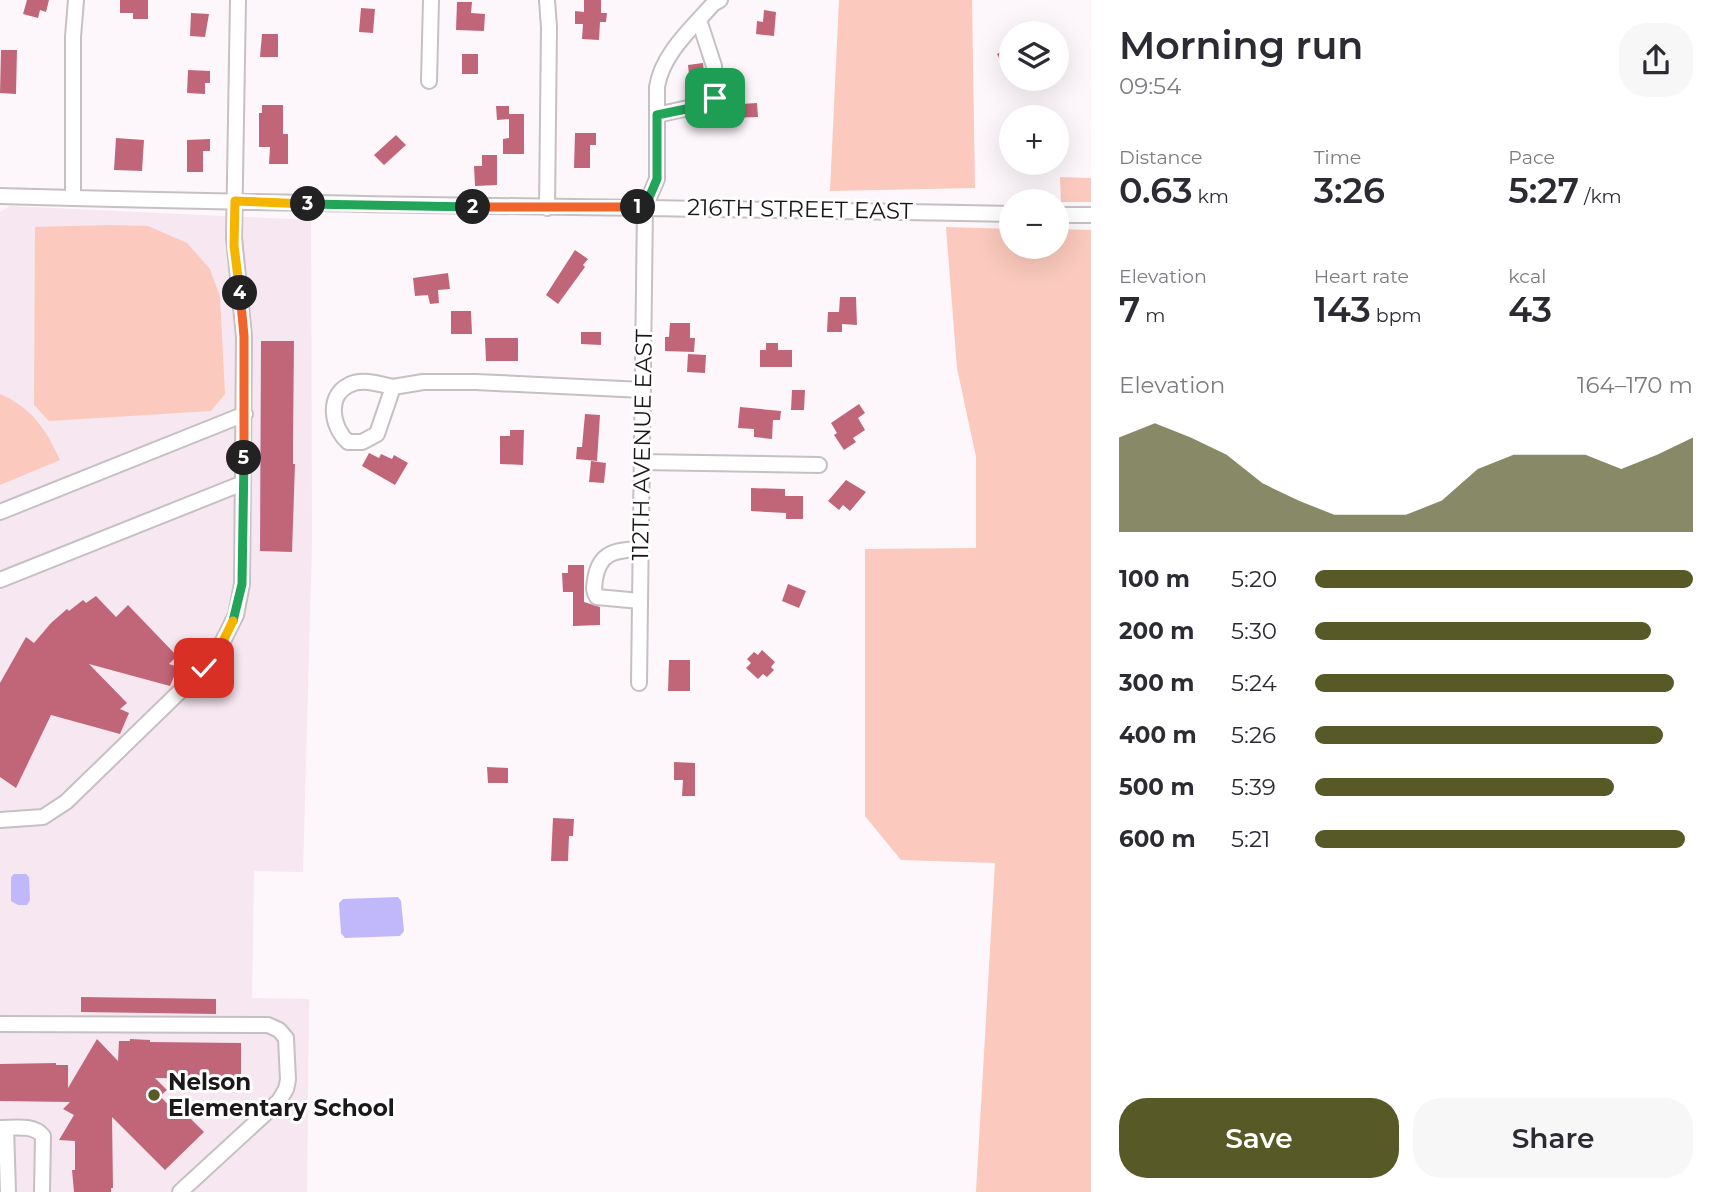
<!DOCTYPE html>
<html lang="en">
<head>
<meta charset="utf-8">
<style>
	:root { --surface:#fff; --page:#f7f7f7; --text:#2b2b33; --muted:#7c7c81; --accent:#575927 }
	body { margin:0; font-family:Montserrat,sans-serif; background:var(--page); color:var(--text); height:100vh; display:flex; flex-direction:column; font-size:26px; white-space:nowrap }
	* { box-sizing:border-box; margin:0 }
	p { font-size:23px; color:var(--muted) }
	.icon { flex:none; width:38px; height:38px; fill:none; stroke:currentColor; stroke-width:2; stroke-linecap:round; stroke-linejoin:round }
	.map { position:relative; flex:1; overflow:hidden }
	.side { display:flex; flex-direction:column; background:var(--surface); width:630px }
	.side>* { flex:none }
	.controls { position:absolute; left:999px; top:21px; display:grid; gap:14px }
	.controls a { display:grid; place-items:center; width:70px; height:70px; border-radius:50%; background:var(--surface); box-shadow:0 7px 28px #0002; font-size:35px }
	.pin { position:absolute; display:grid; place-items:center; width:60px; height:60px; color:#fff; margin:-30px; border-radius:14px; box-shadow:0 4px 10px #0006 }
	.km { position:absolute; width:35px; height:35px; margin:-18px; border-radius:50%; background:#222; color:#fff; font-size:19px; line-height:35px; text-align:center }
	.round { display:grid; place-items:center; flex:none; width:74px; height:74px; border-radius:28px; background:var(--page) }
	.head { display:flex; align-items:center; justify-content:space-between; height:119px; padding:0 28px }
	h1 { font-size:38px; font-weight:600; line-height:52px }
	.stats { display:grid; grid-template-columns:repeat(3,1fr); gap:10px; height:119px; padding:7px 28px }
	.stats div { display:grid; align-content:center }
	.stats b { font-size:35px; font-weight:600 }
	.stats small { font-size:19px; font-weight:400 }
	.stats p { font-size:19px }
	.chart { height:196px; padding:14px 28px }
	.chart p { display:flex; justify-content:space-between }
	.chart svg { width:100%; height:126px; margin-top:7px; fill:var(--accent); opacity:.7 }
	.cta { display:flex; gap:14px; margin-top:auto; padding:14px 28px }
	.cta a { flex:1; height:80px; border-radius:28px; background:var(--accent); color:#fff; font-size:28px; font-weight:600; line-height:80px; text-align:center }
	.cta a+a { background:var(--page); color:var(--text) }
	ul { padding:0 28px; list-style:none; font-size:23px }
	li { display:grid; grid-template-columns:112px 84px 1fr; align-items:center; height:52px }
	li i { height:18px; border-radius:9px; background:var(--accent) }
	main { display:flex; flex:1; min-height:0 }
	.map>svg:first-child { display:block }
	.built { fill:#f6e7f0 }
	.green { fill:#fbc9bd }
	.water { fill:#c0b8fa }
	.building { fill:#c16679 }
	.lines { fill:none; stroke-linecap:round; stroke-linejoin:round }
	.minor-casing { stroke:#c6c0c3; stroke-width:18 }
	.minor { stroke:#fff; stroke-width:14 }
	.split-1-casing { stroke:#fff; stroke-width:14 }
	.split-2-casing { stroke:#fff; stroke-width:14 }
	.split-3-casing { stroke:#fff; stroke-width:14 }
	.split-4-casing { stroke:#fff; stroke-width:14 }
	.split-5-casing { stroke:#fff; stroke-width:14 }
	.split-6-casing { stroke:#fff; stroke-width:14 }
	.split-7-casing { stroke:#fff; stroke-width:14 }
	.split-1 { stroke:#22a559; stroke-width:9 }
	.split-2 { stroke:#f0652b; stroke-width:9 }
	.split-3 { stroke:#22a559; stroke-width:9 }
	.split-4 { stroke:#f5b400; stroke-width:9 }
	.split-5 { stroke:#f0652b; stroke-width:9 }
	.split-6 { stroke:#22a559; stroke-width:9 }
	.split-7 { stroke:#f5b400; stroke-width:9 }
	.poi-dot { fill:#575927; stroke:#fff; stroke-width:2.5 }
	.labels { text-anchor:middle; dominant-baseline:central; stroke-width:6; stroke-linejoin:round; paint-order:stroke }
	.street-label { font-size:23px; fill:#1a1819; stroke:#fff }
	.poi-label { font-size:23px; font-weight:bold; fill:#1a1819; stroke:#fff; text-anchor:start }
</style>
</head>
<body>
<main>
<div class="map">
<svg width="1091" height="1192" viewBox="0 0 1091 1192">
	<rect width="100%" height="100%" fill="#fdf6fa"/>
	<path class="built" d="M10,206L311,220L312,541L303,872L254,871L252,998L309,999L307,1192H0V212Z"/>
	<path class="green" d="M839,0H972L975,188L830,191Z
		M1060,177L1091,178V202H1061Z
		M112,225L148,226L187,243L210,269L220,297L225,394L211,411L49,421L34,405L35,227Z
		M946,227L1011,229L1012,247H1057V229L1091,230V1192H976L995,863L901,860L865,816V549L976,548V457L957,368Z
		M0,394C33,409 45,428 60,460L0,485Z"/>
	<path class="water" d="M14,874H26L29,877L30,900L27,905H18L11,901V877Z
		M398,897L401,901L404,931L400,936L345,938L341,933L339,903L343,899Z"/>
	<path class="building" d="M27,0H49L46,12L40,10L38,18L23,14Z
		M120,0H148V19H133V13H120Z
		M584,0H601V13H607L606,22H600L599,40L582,39L583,24H575V11L584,12Z
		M457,2H472L471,13L485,14L484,31L456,30Z
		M361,8L375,9L373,33L359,32Z
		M764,10L776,12L774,36L756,34L757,21L763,22Z
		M191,13L209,14L205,37L190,36Z
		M262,34H278V57H260Z
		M1012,46V82L997,54Z
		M1,50H17L16,94L0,93Z
		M462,54H478V74H462Z
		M703,63L705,81L690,83L688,65Z
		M188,70L210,71V83H205V94L187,93Z
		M731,100H741V104L757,103L758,117L727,118V105H732Z
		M262,105H283V134H288V164H269L270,147H259V113H262Z
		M496,106H509V114H524V154H503V139L509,138V119L497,120Z
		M575,133H596V145H590V168H574Z
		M396,135L406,145L384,165L374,155Z
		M116,138L144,140L142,171L114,170Z
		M210,139V151H203V172H187V140Z
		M482,155H497V185L475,186L474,166H482Z
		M575,250L588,259L583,265L585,267L558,304L546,295Z
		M448,273L450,289L438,290L439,303L430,304L428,295L415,296L413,278Z
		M840,297H856L857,325L842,324V332H827L828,312H839Z
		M451,311H471L472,334H451Z
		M670,323H690V338H695L694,352L665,351V337H669Z
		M581,332H601V345L581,344Z
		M485,338H518V361H486Z
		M261,341H294L293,439V464H295L292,552L260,551Z
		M766,343H778V350H792V367H760V350H766Z
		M688,354L706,355L705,373L687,372Z
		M792,390H805L804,410H791Z
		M859,404L865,413L858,418L865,430L853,438L856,442L844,450L834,435L837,433L831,423Z
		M740,407L781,411L780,420H773L772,439L754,437V429L738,428Z
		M585,414L600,415L597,461L576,459L577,447H582Z
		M510,430H524L523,465L500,464V436H510Z
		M369,453L379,458L381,454L392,459L394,455L408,463L395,485L362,466Z
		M591,461L606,463L604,483L589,482Z
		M846,480L866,492L850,511L843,505L839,510L828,501Z
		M751,488L785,489V496H803V519H786V513L751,511Z
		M568,565H584V602L600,607V625L573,626V592H563L562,573H568Z
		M788,584L806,591L799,608L782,601Z
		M96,596L116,617L128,605L177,656L169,664L178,667L170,686L89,664L127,703L120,709L129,713L120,734L51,715L16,788L0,777V683L26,637L34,643L51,623L67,609L69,611L83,600L86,603Z
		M762,650L775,662L771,667L774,670L767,677L763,674L758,679L746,668L751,663L747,659L754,652L758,655Z
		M669,660H690V691H668Z
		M674,762L695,763V796H682L683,780H674Z
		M487,767L508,768V783H488Z
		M553,818L574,819L573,836H569L568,861H551Z
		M81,997L216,999V1014L81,1012Z
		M97,1039L118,1061L119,1041H130V1039L150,1040V1042L241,1043V1079L155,1078L167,1090L160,1096L178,1115L183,1111L204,1132L165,1170L112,1117L113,1188H111V1192H74L72,1170H75V1141L59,1140L74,1115L63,1109L70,1102L0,1101V1064L56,1063V1065H68V1088Z"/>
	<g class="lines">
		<g class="minor-casing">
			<path id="minor" d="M429,81L431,0
				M657,115L714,102L715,98L714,66L699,20
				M0,196C337,206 674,207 1012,214
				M73,198V37L76,0
				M547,208L549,27L547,0
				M1057,215H1091
				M393,387C380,384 362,378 349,385C326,396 332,428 348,442H362L377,434L393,387L423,382H476L643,390
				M642,462L819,465
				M0,512L245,414
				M0,580L243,483
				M640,601L597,597C593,591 594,588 595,580C599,552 615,550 641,549
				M639,683L645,207L657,179V87C662,54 692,28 713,4L720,0
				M0,820L43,817L66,802L204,668L223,641L236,615L242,584L244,336L234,238L238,0
				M0,1024L268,1025L279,1030L286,1038L288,1080L286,1089L279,1101L180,1192
				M0,1128C14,1128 33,1124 43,1136L42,1192
				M6,1128L8,1192"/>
		</g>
		<use href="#minor" class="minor"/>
	</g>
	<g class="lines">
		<g class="split-1-casing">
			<path id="split-1" d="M638,207H645L657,179V115L710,104L715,98"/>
		</g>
		<g class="split-2-casing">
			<path id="split-2" d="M473,207H638"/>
		</g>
		<g class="split-3-casing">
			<path id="split-3" d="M308,204L473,207"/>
		</g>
		<g class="split-4-casing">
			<path id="split-4" d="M240,293L234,246L235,201L308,204"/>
		</g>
		<g class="split-5-casing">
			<path id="split-5" d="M240,293L244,336V458"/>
		</g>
		<g class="split-6-casing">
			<path id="split-6" d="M233,621L242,584L244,458"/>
		</g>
		<g class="split-7-casing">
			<path id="split-7" d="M204,668L223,641L233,621"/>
		</g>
		<use href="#split-1" class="split-1"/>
		<use href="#split-2" class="split-2"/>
		<use href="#split-3" class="split-3"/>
		<use href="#split-4" class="split-4"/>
		<use href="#split-5" class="split-5"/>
		<use href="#split-6" class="split-6"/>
		<use href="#split-7" class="split-7"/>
	</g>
	<circle class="poi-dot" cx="154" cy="1095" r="7"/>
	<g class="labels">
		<g class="street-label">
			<text transform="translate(800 209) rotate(1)">216TH STREET EAST</text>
			<text transform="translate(642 445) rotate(-89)">112TH AVENUE EAST</text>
		</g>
		<g class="poi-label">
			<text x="168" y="1082">Nelson<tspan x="168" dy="26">Elementary School</tspan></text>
		</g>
	</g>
</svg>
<div class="controls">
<a><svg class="icon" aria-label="layers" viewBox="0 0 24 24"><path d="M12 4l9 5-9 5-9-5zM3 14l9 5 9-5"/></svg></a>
<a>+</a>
<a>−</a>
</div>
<div class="pin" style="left:715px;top:98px;background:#1e9e55"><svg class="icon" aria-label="arrive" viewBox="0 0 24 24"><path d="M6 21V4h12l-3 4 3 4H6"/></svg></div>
<div class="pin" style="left:204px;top:668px;background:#d93025"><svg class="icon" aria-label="check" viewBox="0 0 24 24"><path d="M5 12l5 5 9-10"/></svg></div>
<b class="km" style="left:638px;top:207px">1</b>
<b class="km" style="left:473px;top:207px">2</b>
<b class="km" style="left:308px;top:204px">3</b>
<b class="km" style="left:240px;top:293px">4</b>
<b class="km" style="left:244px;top:458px">5</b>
</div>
<section class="side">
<div class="head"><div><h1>Morning run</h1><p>09:54</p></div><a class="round"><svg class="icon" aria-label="share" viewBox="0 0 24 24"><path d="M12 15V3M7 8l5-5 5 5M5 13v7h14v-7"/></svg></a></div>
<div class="stats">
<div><p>Distance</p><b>0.63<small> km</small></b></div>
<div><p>Time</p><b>3:26</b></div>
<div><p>Pace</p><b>5:27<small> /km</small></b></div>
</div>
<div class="stats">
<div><p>Elevation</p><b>7<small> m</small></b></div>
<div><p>Heart rate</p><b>143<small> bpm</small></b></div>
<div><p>kcal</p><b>43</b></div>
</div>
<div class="chart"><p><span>Elevation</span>164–170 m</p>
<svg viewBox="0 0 160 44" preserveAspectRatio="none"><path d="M0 44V11L10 6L20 11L30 17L40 27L50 33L60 38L70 38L80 38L90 33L100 22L110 17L120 17L130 17L140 22L150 17L160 11V44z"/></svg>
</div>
<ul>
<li><b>100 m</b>5:20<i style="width:100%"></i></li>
<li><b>200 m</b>5:30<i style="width:89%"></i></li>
<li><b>300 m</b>5:24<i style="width:95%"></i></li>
<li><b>400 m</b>5:26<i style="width:92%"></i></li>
<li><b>500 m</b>5:39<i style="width:79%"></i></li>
<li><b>600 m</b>5:21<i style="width:98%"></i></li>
</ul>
<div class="cta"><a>Save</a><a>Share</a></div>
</section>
</main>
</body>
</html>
